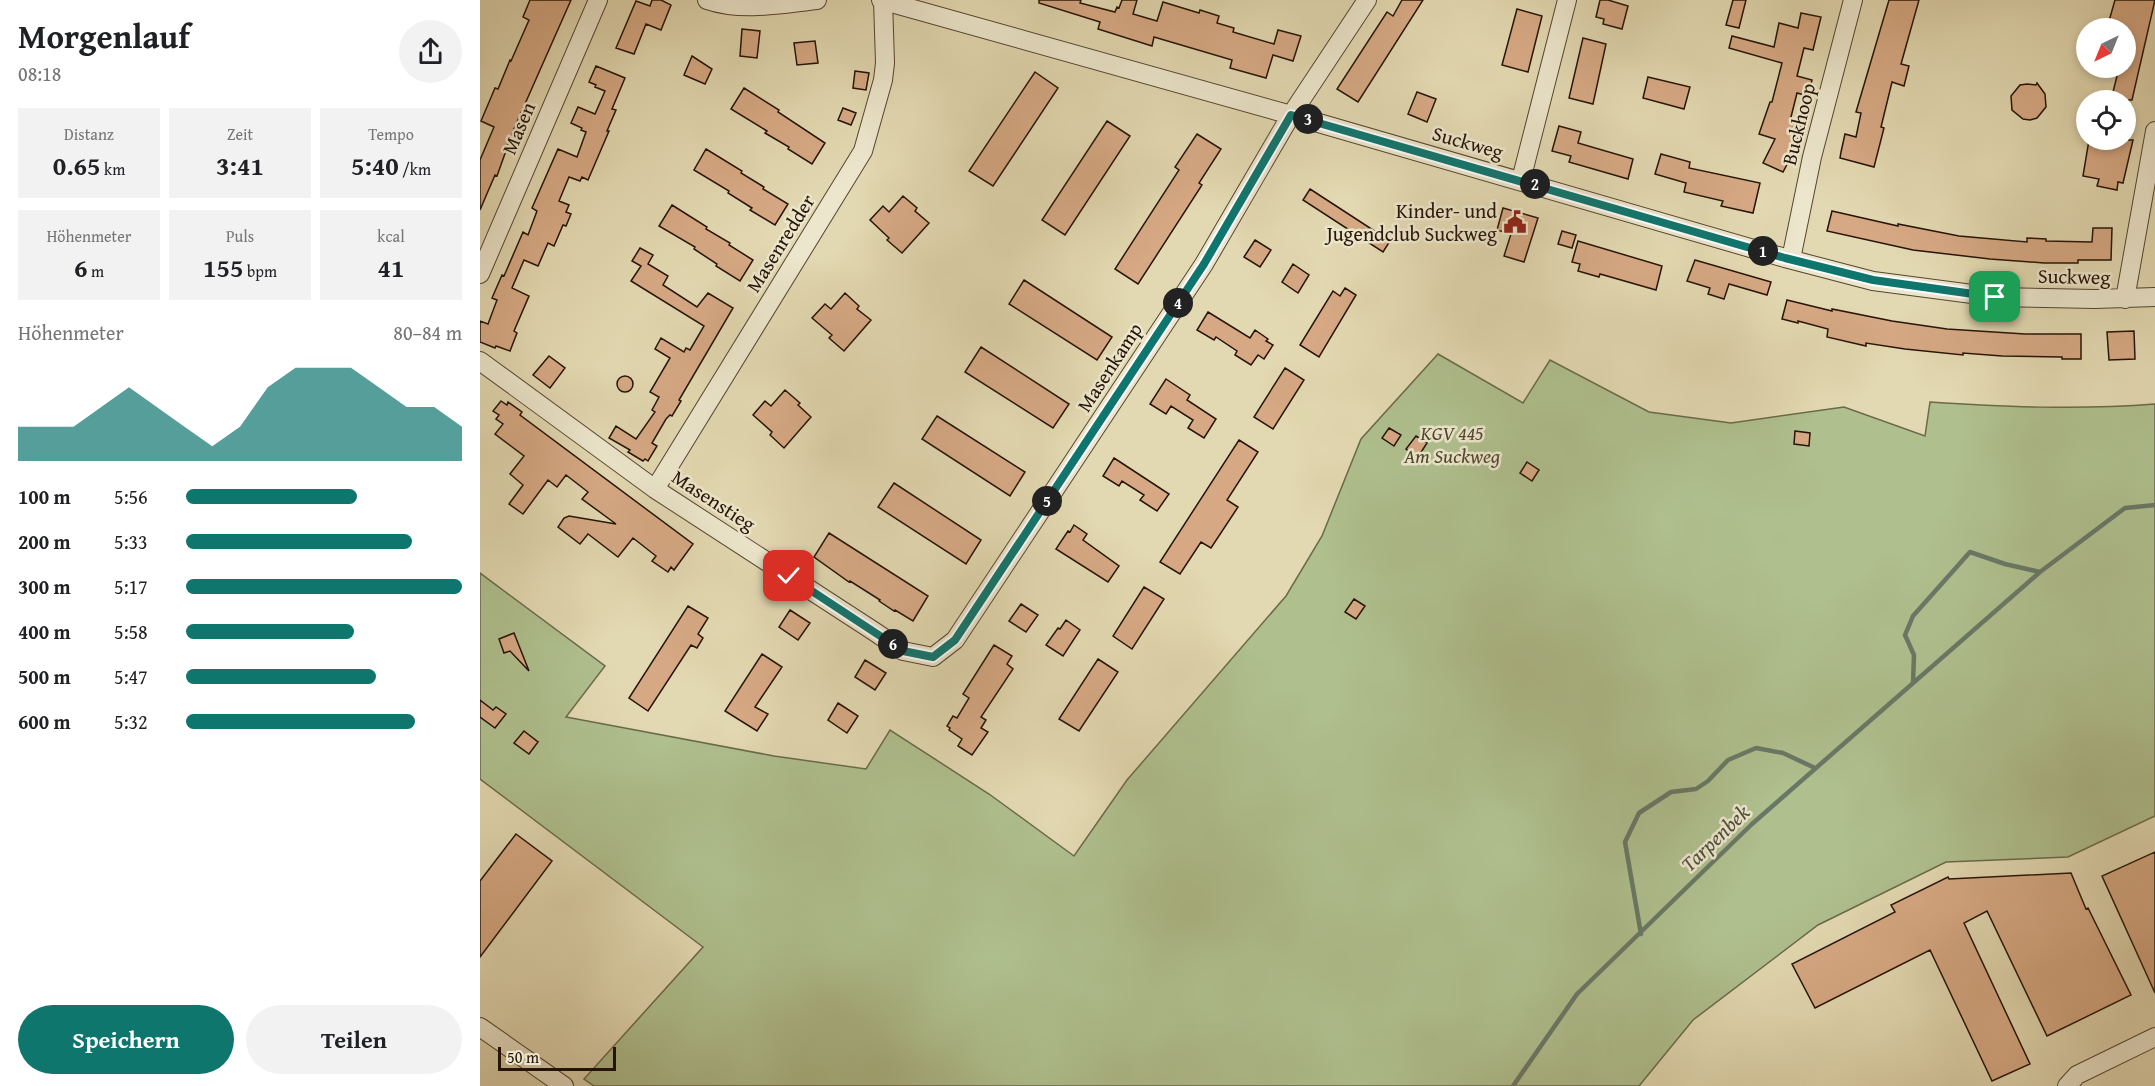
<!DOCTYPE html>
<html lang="de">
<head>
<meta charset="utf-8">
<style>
	:root { --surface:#fff; --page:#f2f2f2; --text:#202124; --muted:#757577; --accent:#0f766e }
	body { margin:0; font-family:"Gentium Book Plus",serif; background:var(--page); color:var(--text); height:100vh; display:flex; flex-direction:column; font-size:22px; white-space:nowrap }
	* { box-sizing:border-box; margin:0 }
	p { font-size:20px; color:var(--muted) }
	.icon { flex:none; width:33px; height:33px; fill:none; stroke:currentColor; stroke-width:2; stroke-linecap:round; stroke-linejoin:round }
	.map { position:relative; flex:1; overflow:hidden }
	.side { display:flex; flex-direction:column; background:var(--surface); width:480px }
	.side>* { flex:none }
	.needle { width:39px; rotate:223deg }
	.tools { position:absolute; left:1596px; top:18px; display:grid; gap:12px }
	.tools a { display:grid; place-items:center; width:60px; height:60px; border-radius:50%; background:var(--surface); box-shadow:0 3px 9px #0003; font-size:30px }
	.scale { position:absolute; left:18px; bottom:15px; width:118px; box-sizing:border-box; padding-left:6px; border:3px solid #261406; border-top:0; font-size:16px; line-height:21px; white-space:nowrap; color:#261406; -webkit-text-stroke:4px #ece6cc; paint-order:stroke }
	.pin { position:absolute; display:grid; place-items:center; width:51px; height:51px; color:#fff; margin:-26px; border-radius:12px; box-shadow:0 3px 9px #0006 }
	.km { position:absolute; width:30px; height:30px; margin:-15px; border-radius:50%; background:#222; color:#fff; font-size:16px; line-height:30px; text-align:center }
	.round { display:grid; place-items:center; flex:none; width:63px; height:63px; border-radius:32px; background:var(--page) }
	.head { display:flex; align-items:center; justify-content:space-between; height:102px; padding:0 18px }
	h1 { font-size:33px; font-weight:600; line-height:45px }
	.stats { display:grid; grid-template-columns:repeat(3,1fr); gap:9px; height:102px; padding:6px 18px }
	.stats div { display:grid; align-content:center; border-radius:0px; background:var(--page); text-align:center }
	.stats b { font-size:26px; font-weight:600 }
	.stats small { font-size:16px; font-weight:400 }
	.stats p { font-size:16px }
	.chart { height:168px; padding:12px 18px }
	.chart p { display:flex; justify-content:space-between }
	.chart svg { width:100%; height:108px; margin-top:6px; fill:var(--accent); opacity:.7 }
	.button { display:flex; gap:12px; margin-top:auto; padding:12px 18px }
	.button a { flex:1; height:69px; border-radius:36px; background:var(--accent); color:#fff; font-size:24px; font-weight:600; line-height:69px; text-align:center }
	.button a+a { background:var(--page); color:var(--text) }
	ul { padding:0 18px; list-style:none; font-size:20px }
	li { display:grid; grid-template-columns:96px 72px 1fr; align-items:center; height:45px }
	li i { height:15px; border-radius:8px; background:var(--accent) }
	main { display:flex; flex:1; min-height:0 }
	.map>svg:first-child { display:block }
	.green { fill:#afbf8e; stroke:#6a6a4a; stroke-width:1.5 }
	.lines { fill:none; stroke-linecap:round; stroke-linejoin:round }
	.stream { stroke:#697866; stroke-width:4.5 }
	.building { fill:#d6a984; stroke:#261406; stroke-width:1.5 }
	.minor-casing { stroke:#554531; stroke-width:20 }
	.minor { stroke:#ece6cc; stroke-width:18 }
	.route-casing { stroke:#fff; stroke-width:12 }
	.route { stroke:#0f766e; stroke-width:8 }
	.labels { text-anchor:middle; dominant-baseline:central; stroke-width:5; stroke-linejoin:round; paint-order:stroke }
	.street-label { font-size:20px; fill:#261406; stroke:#ece6cc }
	.poi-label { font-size:20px; fill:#261406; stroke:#ece6cc; text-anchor:end }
	.park-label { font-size:20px; font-style:italic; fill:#4f472f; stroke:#ece6cc }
	.water-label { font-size:21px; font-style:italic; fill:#4d4e3e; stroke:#ece6cc }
</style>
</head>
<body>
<main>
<section class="side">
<div class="head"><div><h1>Morgenlauf</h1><p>08:18</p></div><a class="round"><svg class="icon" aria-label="share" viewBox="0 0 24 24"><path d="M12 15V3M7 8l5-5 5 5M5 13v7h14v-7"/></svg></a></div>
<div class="stats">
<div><p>Distanz</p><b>0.65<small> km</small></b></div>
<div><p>Zeit</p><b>3:41</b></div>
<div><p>Tempo</p><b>5:40<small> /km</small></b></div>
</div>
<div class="stats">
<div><p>Höhenmeter</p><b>6<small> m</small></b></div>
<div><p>Puls</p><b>155<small> bpm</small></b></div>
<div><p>kcal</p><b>41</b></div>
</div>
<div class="chart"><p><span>Höhenmeter</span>80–84 m</p>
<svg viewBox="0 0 160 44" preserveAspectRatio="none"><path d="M0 44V30L10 30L20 30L30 22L40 14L50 22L60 30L70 38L80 30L90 14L100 6L110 6L120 6L130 14L140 22L150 22L160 30V44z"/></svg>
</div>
<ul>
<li><b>100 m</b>5:56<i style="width:62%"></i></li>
<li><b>200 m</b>5:33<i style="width:82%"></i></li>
<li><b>300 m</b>5:17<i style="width:100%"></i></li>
<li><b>400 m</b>5:58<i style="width:61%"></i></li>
<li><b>500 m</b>5:47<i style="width:69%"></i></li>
<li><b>600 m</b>5:32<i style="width:83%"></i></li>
</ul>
<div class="button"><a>Speichern</a><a>Teilen</a></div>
</section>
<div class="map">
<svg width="1675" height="1086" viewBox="0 0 1675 1086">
	<rect width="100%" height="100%" fill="#e2d8b1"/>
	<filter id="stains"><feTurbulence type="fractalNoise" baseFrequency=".00333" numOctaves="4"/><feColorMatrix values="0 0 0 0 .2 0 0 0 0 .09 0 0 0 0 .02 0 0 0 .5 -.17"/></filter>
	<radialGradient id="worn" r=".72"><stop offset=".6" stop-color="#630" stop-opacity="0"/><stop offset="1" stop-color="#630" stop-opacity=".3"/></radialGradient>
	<path class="green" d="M958,354L1043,403L1070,360L1169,412L1251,423L1364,407L1445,436L1450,402C1525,407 1599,410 1675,404V816L1588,857L1466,862L1338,925L1213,1020L1159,1086H114L104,1079L223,947L0,779V573L125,666L86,717L294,756L386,769L410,730L509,794L594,856L647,780L806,596L842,536L881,439Z"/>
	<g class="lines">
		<path class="stream" d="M1433,683L1434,655L1425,635L1433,616L1490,552L1525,564L1560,572
			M1161,934L1145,842L1159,813L1191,792L1216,789L1228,781L1248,760L1276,748L1303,753L1335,768
			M1033,1086L1097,994L1272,824L1560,572L1645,508L1675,505"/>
	</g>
	<path class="building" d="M50,0H91L33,131L17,176L15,175L0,210V160L14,127L1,121L15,88L18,89L30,60L31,61L49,20L43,17Z
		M172,0H181L191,5L181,30L166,24L154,54L136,48L156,1L170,6Z
		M559,0H601L600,3L635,12L637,7L639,8L642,0H657L653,14L677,21L683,2L719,13L720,10L739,16L737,23L754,28L753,32L794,44L798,30L821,36L813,61L793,55L786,78L750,68L752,60L674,37L672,46L618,29L620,22L559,3Z
		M922,0H943L878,102L857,89L907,12L913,16Z
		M1120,0H1128L1148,6L1142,29L1123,24L1124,19L1116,17Z
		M1253,0H1266L1259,28L1246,25Z
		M1409,0H1439L1421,64L1429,66L1424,86L1412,82L1401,127L1404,128L1394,167L1360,158L1361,152L1365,134L1376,137L1381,113L1376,112Z
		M1635,0H1675L1652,100H1631L1639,68H1646V28H1627Z
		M1037,9L1062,16L1048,72L1022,65Z
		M1321,13L1341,17L1333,50L1324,48L1317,76L1332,80L1328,96L1317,93L1310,121L1319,123L1321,126L1313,153L1303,172L1283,163L1295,139L1279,134L1290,102H1292L1302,63L1249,48L1252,36L1294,47L1299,23L1318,28Z
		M262,29L280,31L277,58L260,56Z
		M1103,38L1126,44L1113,104L1089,98Z
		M335,41L338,63L317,65L314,43Z
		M212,56L232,69L225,84L204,75Z
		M116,66L145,78L132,109L136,110L127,131H129L108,180L102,177L100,181L89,177L79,201L89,205L86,212L91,214L86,226L83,225L74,246L68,243L58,266L44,260L32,288L49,296L34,331L37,333L30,351L16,346L15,348L0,342V321L8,324L17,300L12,298L22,275L24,276L43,232L48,235L57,211L52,208L78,149L97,157L106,132L101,130L102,128L91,123L98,107L115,114L125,91L115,87L116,85L109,82Z
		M375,71L389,73L386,90L373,88Z
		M555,72L578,88L513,186L489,171Z
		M1168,77L1210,87L1204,109L1163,98Z
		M1557,83L1565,94L1566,107L1557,118L1550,120L1543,119L1532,110L1531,96L1540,85L1547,84L1556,85Z
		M264,88L299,110L298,112L345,143L332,164L308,149L309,147L285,133L287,131L251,109Z
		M937,92L956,99L947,122L928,114Z
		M363,108L376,113L371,125L358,120Z
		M627,121L650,136L585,235L562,220Z
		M1079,126L1101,132L1098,143L1153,159L1148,179L1089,162L1091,156L1072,151Z
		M717,134L741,149L719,183L722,185L658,284L635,269L699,170L695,167Z
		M1609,140H1653L1643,183L1638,182L1637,190L1617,186L1619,179L1603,176Z
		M226,149L262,171L261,173L284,187L283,189L308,204L295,225L270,210L272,208L248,193L249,191L214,170Z
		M1181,154L1210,162L1209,168L1280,183L1273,213L1241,206L1243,201L1204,192L1206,183L1175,174Z
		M830,189L910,241L903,252L823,200Z
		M423,196L437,208L435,211L449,223L422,253L407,240L409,238L390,220L403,206L409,212Z
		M192,205L227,227L226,229L250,243L249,245L273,260L260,281L236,266L237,264L214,249L215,247L179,226Z
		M1023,208L1058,218L1044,262L1024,256L1031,234L1017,230Z
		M1352,211L1418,226V224L1479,236L1547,242V238L1566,239V241L1612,242L1613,228H1632L1631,260H1598V263H1564L1510,259L1433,250L1347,231Z
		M1082,231L1096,235L1092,248L1078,244Z
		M775,240L791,250L780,267L764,257Z
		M1098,241L1182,266L1176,290L1120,274L1119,277L1098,271L1100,264L1092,262Z
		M160,248L173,255L168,264L188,276L183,285L217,307L228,293L253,308L199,400L201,401L192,416L190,415L186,419L172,443L177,446L168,461L165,459L163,461L148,452L150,450L129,438L136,426L156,439L175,412L172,410L179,397L170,392L190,358L175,349L181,338L204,352L206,348L210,350L224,326L151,281L161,266L152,261Z
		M1215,260L1291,282L1287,295L1249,284L1244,299L1228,294L1230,288L1207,281Z
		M813,264L829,275L818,293L802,282Z
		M544,280L632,337L617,360L529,304Z
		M865,288L876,295L839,357L820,345L853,291L860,296Z
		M365,293L379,306L377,309L391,320L364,351L349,338L352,335L332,318L345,304L351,309Z
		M1307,300L1352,311V309L1412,321L1467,329L1545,334H1601V359H1582V357L1522,356L1483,353V355L1425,349L1386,343V346L1347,337L1348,329L1318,321V323L1302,319Z
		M728,312L770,338L775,330L788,339L786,341L793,345L784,359L778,355L771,365L755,355L757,351L736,337L734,340L717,330Z
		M1654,331L1655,359L1629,360L1627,332Z
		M501,347L589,404L573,428L485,372Z
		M69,356L85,368L70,388L53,375Z
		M805,368L824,380L793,429L774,417Z
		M137 384a8 8 0 1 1 16 0a8 8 0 1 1-16 0Z
		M686,379L710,395L707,400L736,419L724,438L708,428L713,420L691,406L686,414L670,404Z
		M305,390L320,403L318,405L331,417L304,448L290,435L292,432L273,415L285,401L291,406Z
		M21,401L27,405L28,402L42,412L40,415L213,544L194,570L191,567L188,572L172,561L176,556L153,538L138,557L108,534L100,544L78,527L84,518L89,516L136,524L102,499L108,492L86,475L77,487L68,480L43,514L29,504L43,485L30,474L44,456L15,434L23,424L16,419L19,415L13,411Z
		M457,416L545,472L530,496L442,439Z
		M909,428L921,435L914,446L902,438Z
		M1315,431L1330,433L1329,446L1314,444Z
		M936,436L947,443L938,457L926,449Z
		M759,440L778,452L747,500L758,507L731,548L721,542L700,574L680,562Z
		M634,458L689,494L677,511L660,500L664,495L642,481L639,486L623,476Z
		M1047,462L1059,470L1052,481L1040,473Z
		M414,483L501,540L486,564L398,507Z
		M594,525L607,534L603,540L639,566L628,582L576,549L588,531L590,532Z
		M349,533L448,596L433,621L415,610L414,611L399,601L400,600L370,581L369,582L334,557Z
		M664,587L684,599L652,649L633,636Z
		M874,599L885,606L876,619L865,612Z
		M541,604L558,615L546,632L529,621Z
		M208,606L228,618L218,634L223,638L217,648L211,645L168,711L149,698Z
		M310,610L330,623L318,640L299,627Z
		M586,620L600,630L583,656L566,645L578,628L580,629Z
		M34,633L49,671L30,651L24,653L19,639Z
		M514,645L532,656L527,664L533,669L501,717L506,720L501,728L508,732L492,755L478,746L482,739L469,730L470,728L467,726L473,716L477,718L489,698L483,694Z
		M282,654L302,667L275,707L288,714L277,731L245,711Z
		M618,659L638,672L599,731L579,719Z
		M385,660L406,673L395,690L375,677Z
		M0,700L13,710L16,707L26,714L15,728L0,717Z
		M358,703L378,716L367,733L348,720Z
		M44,731L58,742L49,754L34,743Z
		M36,834L72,861L0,957V881Z
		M1675,852V993L1622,876Z
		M1591,873L1606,909L1608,908L1651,995L1567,1036L1507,911L1484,923L1550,1064L1512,1081L1450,950L1335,1008L1312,964L1415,912L1411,905L1468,877L1469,879Z"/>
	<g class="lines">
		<g class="minor-casing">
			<path id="minor" d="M227,0C262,12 301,4 337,0
				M401,0L811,115L1305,258L1393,281L1515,297L1615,299L1675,297
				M1041,180L1087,0
				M1311,259L1332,157L1373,0
				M0,274L118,0
				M1645,299L1675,131
				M0,361L175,489L395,632L423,651L453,657L475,640L538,545L724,264L811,115L887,0
				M175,489L383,151L403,80L405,63L403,0
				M0,1027L84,1086
				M1587,1086L1597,1075L1675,1037"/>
		</g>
		<use href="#minor" class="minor"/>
	</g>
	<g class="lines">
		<g class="route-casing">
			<path id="route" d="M309,576L423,651L453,657L475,640L724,264L811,115L1305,258L1393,280L1515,297"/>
		</g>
		<use href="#route" class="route"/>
	</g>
	<defs>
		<g id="civic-bare" transform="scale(1.8)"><path d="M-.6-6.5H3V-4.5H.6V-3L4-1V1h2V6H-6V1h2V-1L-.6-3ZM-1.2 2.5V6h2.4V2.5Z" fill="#8f2418" stroke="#ece6cc" stroke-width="2.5" paint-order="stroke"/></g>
	</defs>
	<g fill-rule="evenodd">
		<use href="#civic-bare" x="1035" y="222"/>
	</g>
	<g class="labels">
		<g class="street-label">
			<text transform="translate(1318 124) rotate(-76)">Buckhoop</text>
			<text transform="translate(38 128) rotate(-67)">Masen</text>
			<text transform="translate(988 142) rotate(16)">Suckweg</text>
			<text transform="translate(300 243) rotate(-58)">Masenredder</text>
			<text transform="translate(1594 276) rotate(1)">Suckweg</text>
			<text transform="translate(629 367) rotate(-57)">Masenkamp</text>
			<text transform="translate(234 500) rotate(33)">Masenstieg</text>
		</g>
		<g class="poi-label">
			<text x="1017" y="210">Kinder- und<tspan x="1017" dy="23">Jugendclub Suckweg</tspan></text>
		</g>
		<g class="park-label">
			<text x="972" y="432">KGV 445<tspan x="972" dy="23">Am Suckweg</tspan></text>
		</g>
		<g class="water-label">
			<text transform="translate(1235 838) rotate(-44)">Tarpenbek</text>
		</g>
	</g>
	<rect width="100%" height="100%" filter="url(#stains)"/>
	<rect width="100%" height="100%" fill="url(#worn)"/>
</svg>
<div class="tools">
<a><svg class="needle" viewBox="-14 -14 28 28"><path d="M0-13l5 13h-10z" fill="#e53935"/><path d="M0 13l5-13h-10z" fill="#757577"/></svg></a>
<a><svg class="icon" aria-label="locate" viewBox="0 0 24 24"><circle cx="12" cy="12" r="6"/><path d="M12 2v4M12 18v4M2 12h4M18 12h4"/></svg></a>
</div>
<div class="scale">50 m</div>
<div class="pin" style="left:1515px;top:297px;background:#1e9e55"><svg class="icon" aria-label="arrive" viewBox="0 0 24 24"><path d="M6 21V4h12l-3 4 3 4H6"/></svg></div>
<div class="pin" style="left:309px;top:576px;background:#d93025"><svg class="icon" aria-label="check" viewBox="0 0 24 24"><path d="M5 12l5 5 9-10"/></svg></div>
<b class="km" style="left:1283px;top:251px">1</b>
<b class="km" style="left:1055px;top:184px">2</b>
<b class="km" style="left:828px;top:119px">3</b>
<b class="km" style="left:698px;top:303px">4</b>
<b class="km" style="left:567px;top:501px">5</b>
<b class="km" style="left:413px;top:644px">6</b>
</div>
</main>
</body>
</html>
